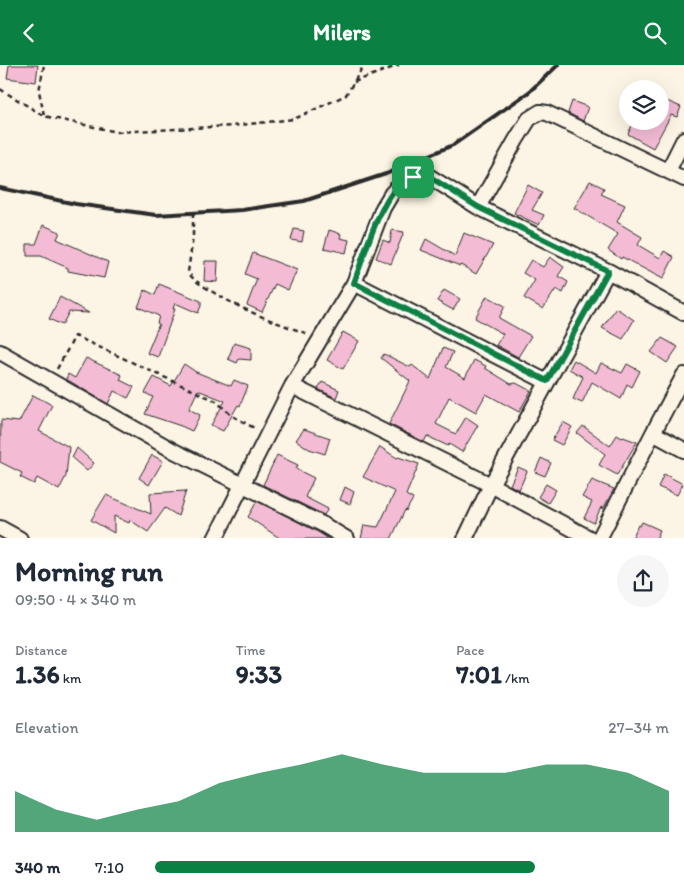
<!DOCTYPE html>
<html lang="en">
<head>
<meta charset="utf-8">
<style>
	:root { --surface:#fff; --page:#f6f6f7; --text:#1f2937; --muted:#747a83; --accent:#0b8043 }
	body { margin:0; font-family:Itim,sans-serif; background:var(--page); color:var(--text); height:100vh; display:flex; flex-direction:column; font-size:19px; white-space:nowrap }
	* { box-sizing:border-box; margin:0 }
	p { font-size:16px; color:var(--muted) }
	.icon { flex:none; width:28px; height:28px; fill:none; stroke:currentColor; stroke-width:2; stroke-linecap:round; stroke-linejoin:round }
	.map { position:relative; height:473px; overflow:hidden }
	.panel { display:flex; flex-direction:column; background:var(--surface); flex:1 }
	.panel>* { flex:none }
	.buttons { position:absolute; left:619px; top:15px; display:grid; gap:10px }
	.buttons a { display:grid; place-items:center; width:50px; height:50px; border-radius:50%; background:var(--surface); box-shadow:0 5px 20px #0002; font-size:25px }
	.pin { position:absolute; display:grid; place-items:center; width:42px; height:42px; color:#fff; margin:-21px; border-radius:10px; box-shadow:0 2px 8px #0006 }
	.round { display:grid; place-items:center; flex:none; width:52px; height:52px; border-radius:26px; background:var(--page) }
	.overview { display:flex; align-items:center; justify-content:space-between; height:85px; padding:0 15px }
	h1 { font-size:28px; font-weight:700; line-height:38px }
	.figures { display:grid; grid-template-columns:repeat(3,1fr); gap:8px; height:85px; padding:5px 15px }
	.figures div { display:grid; align-content:center }
	.figures b { font-size:25px; font-weight:700 }
	.figures small { font-size:14px; font-weight:400 }
	.figures p { font-size:14px }
	.chart { height:140px; padding:10px 15px }
	.chart p { display:flex; justify-content:space-between }
	.chart svg { width:100%; height:90px; margin-top:5px; fill:var(--accent); opacity:.7 }
	ul { padding:0 15px; list-style:none; font-size:16px }
	li { display:grid; grid-template-columns:80px 60px 1fr; align-items:center; height:38px }
	li i { height:12px; border-radius:6px; background:var(--accent) }
	header { display:flex; justify-content:space-between; align-items:center; height:65px; padding:0 15px; background:var(--accent); color:#fff; font-size:22px; font-weight:700 }
	.map>svg:first-child { display:block }
	.building { fill:#f3bcd4; stroke:#2b2b2b }
	.lines { fill:none; stroke-linecap:round; stroke-linejoin:round }
	.minor-casing { stroke:#2b2b2b; stroke-width:18 }
	.path { stroke:#2b2b2b; stroke-width:2.5; stroke-dasharray:5 4; stroke-linecap:butt }
	.minor { stroke:#fcf5e5; stroke-width:14 }
	.rail { stroke:#2b2b2b; stroke-width:4 }
	.route-casing { stroke:#fff; stroke-width:10 }
	.route { stroke:#0b8043; stroke-width:6 }
</style>
</head>
<body>
<header><svg class="icon" aria-label="back" viewBox="0 0 24 24"><path d="M15 5l-7 7 7 7"/></svg>Milers<svg class="icon" aria-label="search" viewBox="0 0 24 24"><circle cx="10" cy="10" r="6"/><path d="M15 15l6 6"/></svg></header>
<div class="map">
<svg width="684" height="474" viewBox="0 0 684 474">
	<rect width="100%" height="100%" fill="#fcf5e5"/>
	<filter id="ink" filterUnits="userSpaceOnUse"><feTurbulence type="fractalNoise" baseFrequency=".02" numOctaves="2"/><feDisplacementMap in="SourceGraphic" scale="10" xChannelSelector="R" yChannelSelector="G"/><feConvolveMatrix kernelMatrix="1 2 1 2 8 2 1 2 1" color-interpolation-filters="sRGB"/></filter>
	<g filter="url(#ink)">
		<path class="building" d="M9,0H38L36,17L7,13Z
			M660,33L681,42L677,52L671,50L653,83L628,69L633,58L643,63L646,56H660Z
			M572,36L588,42L583,56L568,48Z
			M590,116L604,123L601,129L625,140L617,157L642,172L638,180L660,193L664,186L674,192L663,214L622,192L621,194L608,185L618,169L574,143Z
			M528,120L542,128L532,145L544,150L539,160L514,148Z
			M43,160L60,167L57,174L108,197L104,213L68,206V203L41,191H27V179H36Z
			M294,164L304,166L302,177L291,175Z
			M329,165L341,169L340,173L349,175L346,188L324,183Z
			M392,165L404,167L391,199L376,193L383,175L390,178Z
			M464,168L493,180L476,209L461,200L460,201L421,185L426,174L455,191Z
			M253,188L297,205L288,225L275,219L262,247L247,240L257,214L245,209Z
			M550,192L564,202L558,211L568,217L563,228L556,224L543,244L524,233L535,215L523,208L531,195L543,202Z
			M205,196H218L217,217L204,216Z
			M159,219L201,236V241L198,248L175,238L173,244H175L158,292L147,288L159,259L157,258L159,251L138,242L145,225L155,230Z
			M444,225L460,234L453,245L437,236Z
			M487,231L505,241L499,253L531,271L518,292L496,280L503,269L475,253Z
			M60,232L89,248L69,247L62,260L49,254Z
			M616,243L634,255L623,274L602,263Z
			M343,267L359,276L343,304L327,295Z
			M662,273L678,282L667,298L651,287Z
			M234,278L251,283V295L239,294L237,298L228,294Z
			M443,283L453,287L446,302L465,313L474,295L486,301L485,303L511,319L516,318L531,326L519,347L486,329L476,347L449,332L436,359L456,369L466,352L478,360L462,387L449,379L448,381L427,371L424,377L389,359L410,316L381,293L384,289L410,302L412,300L430,314Z
			M86,293L122,310L120,315L134,322L128,333L114,326L108,339L66,314L68,309L75,313Z
			M574,295L596,308L601,298L622,308L627,299L640,306L632,322L627,319L621,334L592,317L582,338L573,334L583,312L569,304Z
			M184,299L196,307L231,321L234,315L248,321L240,341L238,340L223,366L211,360L225,336L198,325L189,344L200,350L192,366L181,361L145,349L153,332L145,328L154,312L171,321Z
			M322,317L339,325L336,333L318,324Z
			M33,330L52,340L39,366L69,382L66,411L59,425L37,413L34,419L20,412L22,408L0,397L1,355L19,357Z
			M563,357L572,362L562,380L552,375Z
			M583,361L610,381L617,370L622,373L623,372L637,377L617,410L599,400L605,389L577,368Z
			M304,364L330,373L325,389L309,384L296,375Z
			M380,382L397,393L398,392L419,399L406,430L413,434L406,446L405,445L391,474H361L364,460L378,462L395,427L363,412Z
			M77,383L94,398L87,406L72,393Z
			M152,390L163,396L149,420L139,413Z
			M277,390L298,400L296,404L314,413L305,432L328,444L324,450L263,420Z
			M541,393L551,398L545,411L535,407Z
			M518,402L527,406L519,425L510,420Z
			M664,409L683,419L677,430L658,422Z
			M592,415L614,424L603,444L601,442L594,458L584,453L592,437L582,432Z
			M546,419L556,425L548,438L538,432Z
			M345,422L354,427L350,439L340,435Z
			M186,426L178,451L165,443L148,467L130,455L129,458L114,451V468L91,455L106,430L151,449L150,428Z
			M257,436L318,467L329,474H281L248,452Z
			M642,457L660,465L656,474H632L638,460L640,461Z"/>
		<g class="lines">
			<g class="minor-casing">
				<path id="minor" d="M668,106L684,74
					M478,142L516,75L529,54L540,47L547,48L684,114
					M354,218L547,317
					M0,287L174,386L322,459L347,474
					M292,321L491,420L591,474
					M653,368L684,385
					M0,463L20,474
					M215,474L292,321L354,218L383,143L392,128L401,119L413,112L423,111L430,112L478,142L608,206L684,248
					M465,474L491,420L608,206
					M599,474L653,368L684,310"/>
			</g>
			<path class="path" d="M354,17L399,0
				M0,24L44,51L117,67L232,61L294,54L346,30L364,0
				M44,50L39,26L44,0
				M193,148V172L188,207C193,215 200,219 208,224C241,245 272,256 308,269
				M57,304L75,271L216,336L231,350L256,364"/>
			<use href="#minor" class="minor"/>
			<path class="rail" d="M0,123L76,139L156,150L242,145L304,136L386,109L453,80L529,27L558,0"/>
		</g>
	</g>
	<g class="lines" filter="url(#ink)">
		<g class="route-casing">
			<path id="route" d="M423,111L430,112L478,142L608,206L547,316L354,218C364,191 379,136 401,119C407,114 415,112 423,111Z"/>
		</g>
		<use href="#route" class="route"/>
	</g>
</svg>
<div class="buttons">
<a><svg class="icon" aria-label="layers" viewBox="0 0 24 24"><path d="M12 4l9 5-9 5-9-5zM3 14l9 5 9-5"/></svg></a>
</div>
<div class="pin" style="left:413px;top:112px;background:#1e9e55"><svg class="icon" aria-label="arrive" viewBox="0 0 24 24"><path d="M6 21V4h12l-3 4 3 4H6"/></svg></div>
</div>
<section class="panel">
<div class="overview"><div><h1>Morning run</h1><p>09:50 · 4 × 340 m</p></div><a class="round"><svg class="icon" aria-label="share" viewBox="0 0 24 24"><path d="M12 15V3M7 8l5-5 5 5M5 13v7h14v-7"/></svg></a></div>
<div class="figures">
<div><p>Distance</p><b>1.36<small> km</small></b></div>
<div><p>Time</p><b>9:33</b></div>
<div><p>Pace</p><b>7:01<small> /km</small></b></div>
</div>
<div class="chart"><p><span>Elevation</span>27–34 m</p>
<svg viewBox="0 0 160 44" preserveAspectRatio="none"><path d="M0 44V24L10 33L20 38L30 33L40 29L50 20L60 15L70 11L80 6L90 11L100 15L110 15L120 15L130 11L140 11L150 15L160 24V44z"/></svg>
</div>
<ul>
<li><b>340 m</b>7:10<i style="width:74%"></i></li>
</ul>
</section>
</body>
</html>
